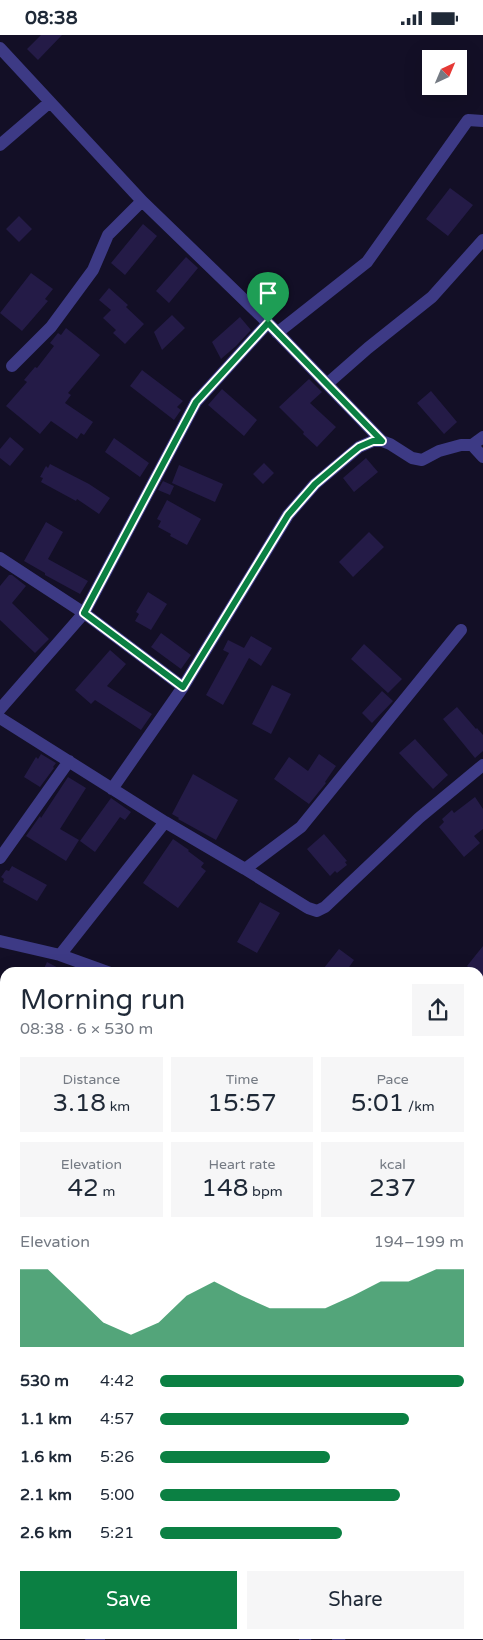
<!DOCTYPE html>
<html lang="en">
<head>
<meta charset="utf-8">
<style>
	:root { --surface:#fff; --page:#f6f6f7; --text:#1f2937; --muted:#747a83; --accent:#0b8043 }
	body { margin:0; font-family:"Varela Round",sans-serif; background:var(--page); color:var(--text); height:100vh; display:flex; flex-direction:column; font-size:19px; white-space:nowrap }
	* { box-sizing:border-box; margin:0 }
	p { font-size:16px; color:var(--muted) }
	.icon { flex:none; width:28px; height:28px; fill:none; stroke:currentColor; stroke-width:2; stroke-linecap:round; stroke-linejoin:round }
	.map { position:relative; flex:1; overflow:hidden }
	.drawer { position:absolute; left:0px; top:932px; width:484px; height:672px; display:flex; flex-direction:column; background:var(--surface); border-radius:15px 15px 0 0; box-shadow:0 5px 20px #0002 }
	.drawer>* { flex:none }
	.needle { width:32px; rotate:44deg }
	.buttons { position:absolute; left:422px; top:15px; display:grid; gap:10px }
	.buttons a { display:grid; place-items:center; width:45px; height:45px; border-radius:0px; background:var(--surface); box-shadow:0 5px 20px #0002; font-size:25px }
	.pin { position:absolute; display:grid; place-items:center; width:42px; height:42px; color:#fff; margin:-51px -21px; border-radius:50% 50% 50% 0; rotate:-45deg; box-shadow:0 0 5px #0007 }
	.pin .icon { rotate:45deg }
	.round { display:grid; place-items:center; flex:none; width:52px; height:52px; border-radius:0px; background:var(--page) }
	.headline { display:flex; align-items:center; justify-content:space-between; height:85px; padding:0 20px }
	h1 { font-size:28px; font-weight:600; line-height:38px }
	.stats { display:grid; grid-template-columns:repeat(3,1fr); gap:8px; height:85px; padding:5px 20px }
	.stats div { display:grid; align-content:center; border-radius:0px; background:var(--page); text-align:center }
	.stats b { font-size:25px; font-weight:600 }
	.stats small { font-size:14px; font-weight:400 }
	.stats p { font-size:14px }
	.chart { height:140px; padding:10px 20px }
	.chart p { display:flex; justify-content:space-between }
	.chart svg { width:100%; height:90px; margin-top:5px; fill:var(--accent); opacity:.7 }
	.primary-button { display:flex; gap:10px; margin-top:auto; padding:10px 20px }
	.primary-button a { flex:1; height:58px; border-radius:0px; background:var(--accent); color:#fff; font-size:20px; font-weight:600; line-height:58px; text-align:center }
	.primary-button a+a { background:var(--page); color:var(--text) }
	ul { padding:0 20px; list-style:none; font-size:16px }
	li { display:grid; grid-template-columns:80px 60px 1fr; align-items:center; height:38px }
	li i { height:12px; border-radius:6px; background:var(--accent) }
	.status { display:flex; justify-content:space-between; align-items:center; height:35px; padding:0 25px; background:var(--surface); direction:ltr }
	.status svg { height:14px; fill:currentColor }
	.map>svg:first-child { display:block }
	.building { fill:#241b47 }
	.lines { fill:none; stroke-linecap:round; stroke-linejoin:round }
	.minor { stroke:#3d3a85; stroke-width:12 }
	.route-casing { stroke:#fff; stroke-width:10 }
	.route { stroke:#0b8043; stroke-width:6 }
</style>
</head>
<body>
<div class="status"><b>08:38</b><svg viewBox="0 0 49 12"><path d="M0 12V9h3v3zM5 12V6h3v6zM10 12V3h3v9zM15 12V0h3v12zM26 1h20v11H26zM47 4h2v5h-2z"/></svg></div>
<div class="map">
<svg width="483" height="1605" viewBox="0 0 483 1605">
	<rect width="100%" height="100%" fill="#130f26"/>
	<path class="building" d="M41,0H62L38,25L27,14Z
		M450,153L473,170L448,201L426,184Z
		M19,181L32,194L19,207L6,194Z
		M143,189L157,201L125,240L111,228Z
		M186,222L198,233L169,268L156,256Z
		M31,238L53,254L45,264L48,266L22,296L0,278Z
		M109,253L128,270L126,272L144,289L125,309L113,298L116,295L103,283L111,275L99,265Z
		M172,280L185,293L162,315L154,297Z
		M240,282L251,295L236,311L221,324L212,307Z
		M66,293L100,320L68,358L71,360L65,368L93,387L84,400L81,398L77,404L51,386L40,399L6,371L27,347L24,345L35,332L37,333L54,311L50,308L58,298L61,300Z
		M142,335L183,366L177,372L181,375L174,385L130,351Z
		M309,344L322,357L310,368L336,392L317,412L303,399L304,397L279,372Z
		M222,354L257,385L244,401L208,370Z
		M431,356L457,387L444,399L417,368Z
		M10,402L24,414L10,431L0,423V414Z
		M114,403L149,428L140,442L105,417Z
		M366,423L378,437L354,457L343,443Z
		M264,428L274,438L263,449L253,439Z
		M50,429L89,449L110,463L99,479L77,464L76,466L41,447L43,443L40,442L46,431L48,433Z
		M179,430L223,449L215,467L172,448Z
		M163,446L174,451L170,460L158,455Z
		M167,465L201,484L187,510L170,501L171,499L158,492L161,486L157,484Z
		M46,487L63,497L48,524L88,546L80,559L45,540V538L24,526Z
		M369,497L384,512L353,542L339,527Z
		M9,540H12L26,551L12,568L49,604L35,618L0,585V551Z
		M148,557L167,569L151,595L135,586L139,579L136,577Z
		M161,598L191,620L181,634L151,612Z
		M251,601L272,613L261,631L249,623L223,670L206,660L229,618L223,615L228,605L244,613Z
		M364,609L402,644L388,658L351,624Z
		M110,615L126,629L107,651L152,679L141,695L95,665L91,669L75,655Z
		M272,650L291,659L271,699L252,689Z
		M382,656L393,666L372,688L362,678Z
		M457,672L476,694L477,693L483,700V716L475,723L443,684Z
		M415,704L448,740L433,754L399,718Z
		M41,719L56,728L53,732L54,733L40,752L24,742L36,722L38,724Z
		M319,719L336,731L325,747L326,748L309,769L274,744L289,722L308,736Z
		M193,739L238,765L216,805L178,784L179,783L172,779Z
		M68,742L86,753L60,794L79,805L66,826L26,801L40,781L41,783Z
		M475,762L483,774V794L474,801L480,808L464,822L439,792L444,787L442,784L452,775L454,778Z
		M111,763L131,777L125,785L120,782L95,817L80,806Z
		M324,799L347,826L345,827L347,830L337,838L335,836L330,841L307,814Z
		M173,804L189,815L188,816L204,828L201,832L206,836L178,873L143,848Z
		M12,831L47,850L37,866L3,847L4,844L1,842L6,835L9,836Z
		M260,867L280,878L257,918L237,907Z
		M483,911V944L479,941V938H475L467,931Z
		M339,914L354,925L345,938H320Z
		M47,927L68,938H42Z"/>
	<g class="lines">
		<path class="minor" d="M0,13L142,166L268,288L382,406
			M0,110L50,67
			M277,298L367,227L468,85L483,86
			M12,331L51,292L93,235L108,200L142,166
			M327,349L368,313L432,262L483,205
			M472,410L483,422
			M0,523L84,578L183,652
			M0,674L84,578L196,367L268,288
			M0,683L165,787L245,834L308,873L317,876L325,872L419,783L483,730
			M112,754L183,652L288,480L315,449L359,412L373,406H382L390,409L412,423L422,425L439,416L461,410H472L483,402
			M0,823L69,726
			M245,834L301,792L461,595
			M0,906L60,920L110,938
			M60,920L165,787
			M0,952L5,955
			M479,1059L483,1060
			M479,1234L483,1228
			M479,1280L483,1283
			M0,1418L5,1421
			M479,1422L483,1417
			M0,1558L5,1561
			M89,1600L99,1605
			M305,1605L306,1600
			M338,1605L341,1600"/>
	</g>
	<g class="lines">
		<g class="route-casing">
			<path id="route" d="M268,288L382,406H373L359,412L348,421L315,449L288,480L183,652L84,578L196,367Z"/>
		</g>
		<use href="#route" class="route"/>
	</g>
</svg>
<div class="buttons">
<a><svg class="needle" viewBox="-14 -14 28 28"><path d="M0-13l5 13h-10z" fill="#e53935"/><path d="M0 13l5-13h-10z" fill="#747a83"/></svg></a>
</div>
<div class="pin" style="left:268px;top:288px;background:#1e9e55"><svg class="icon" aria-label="arrive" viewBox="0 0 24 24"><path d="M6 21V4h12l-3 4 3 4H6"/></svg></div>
<section class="drawer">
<div class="headline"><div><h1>Morning run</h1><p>08:38 · 6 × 530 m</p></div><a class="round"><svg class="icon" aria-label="share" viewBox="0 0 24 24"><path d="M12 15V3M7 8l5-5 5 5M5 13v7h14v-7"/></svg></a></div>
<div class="stats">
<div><p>Distance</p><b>3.18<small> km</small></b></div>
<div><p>Time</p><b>15:57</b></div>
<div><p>Pace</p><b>5:01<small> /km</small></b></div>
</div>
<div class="stats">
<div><p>Elevation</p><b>42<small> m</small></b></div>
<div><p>Heart rate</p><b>148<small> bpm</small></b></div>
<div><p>kcal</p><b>237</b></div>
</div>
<div class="chart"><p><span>Elevation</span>194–199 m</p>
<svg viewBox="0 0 160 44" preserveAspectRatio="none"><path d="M0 44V6L10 6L20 19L30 32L40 38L50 32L60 19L70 12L80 19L90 25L100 25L110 25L120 19L130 12L140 12L150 6L160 6V44z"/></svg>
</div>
<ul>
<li><b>530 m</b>4:42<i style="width:100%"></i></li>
<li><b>1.1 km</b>4:57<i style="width:82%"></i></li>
<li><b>1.6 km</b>5:26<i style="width:56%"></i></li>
<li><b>2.1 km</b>5:00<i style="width:79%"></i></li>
<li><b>2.6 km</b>5:21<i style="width:60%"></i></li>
</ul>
<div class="primary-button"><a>Save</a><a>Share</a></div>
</section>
</div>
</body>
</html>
